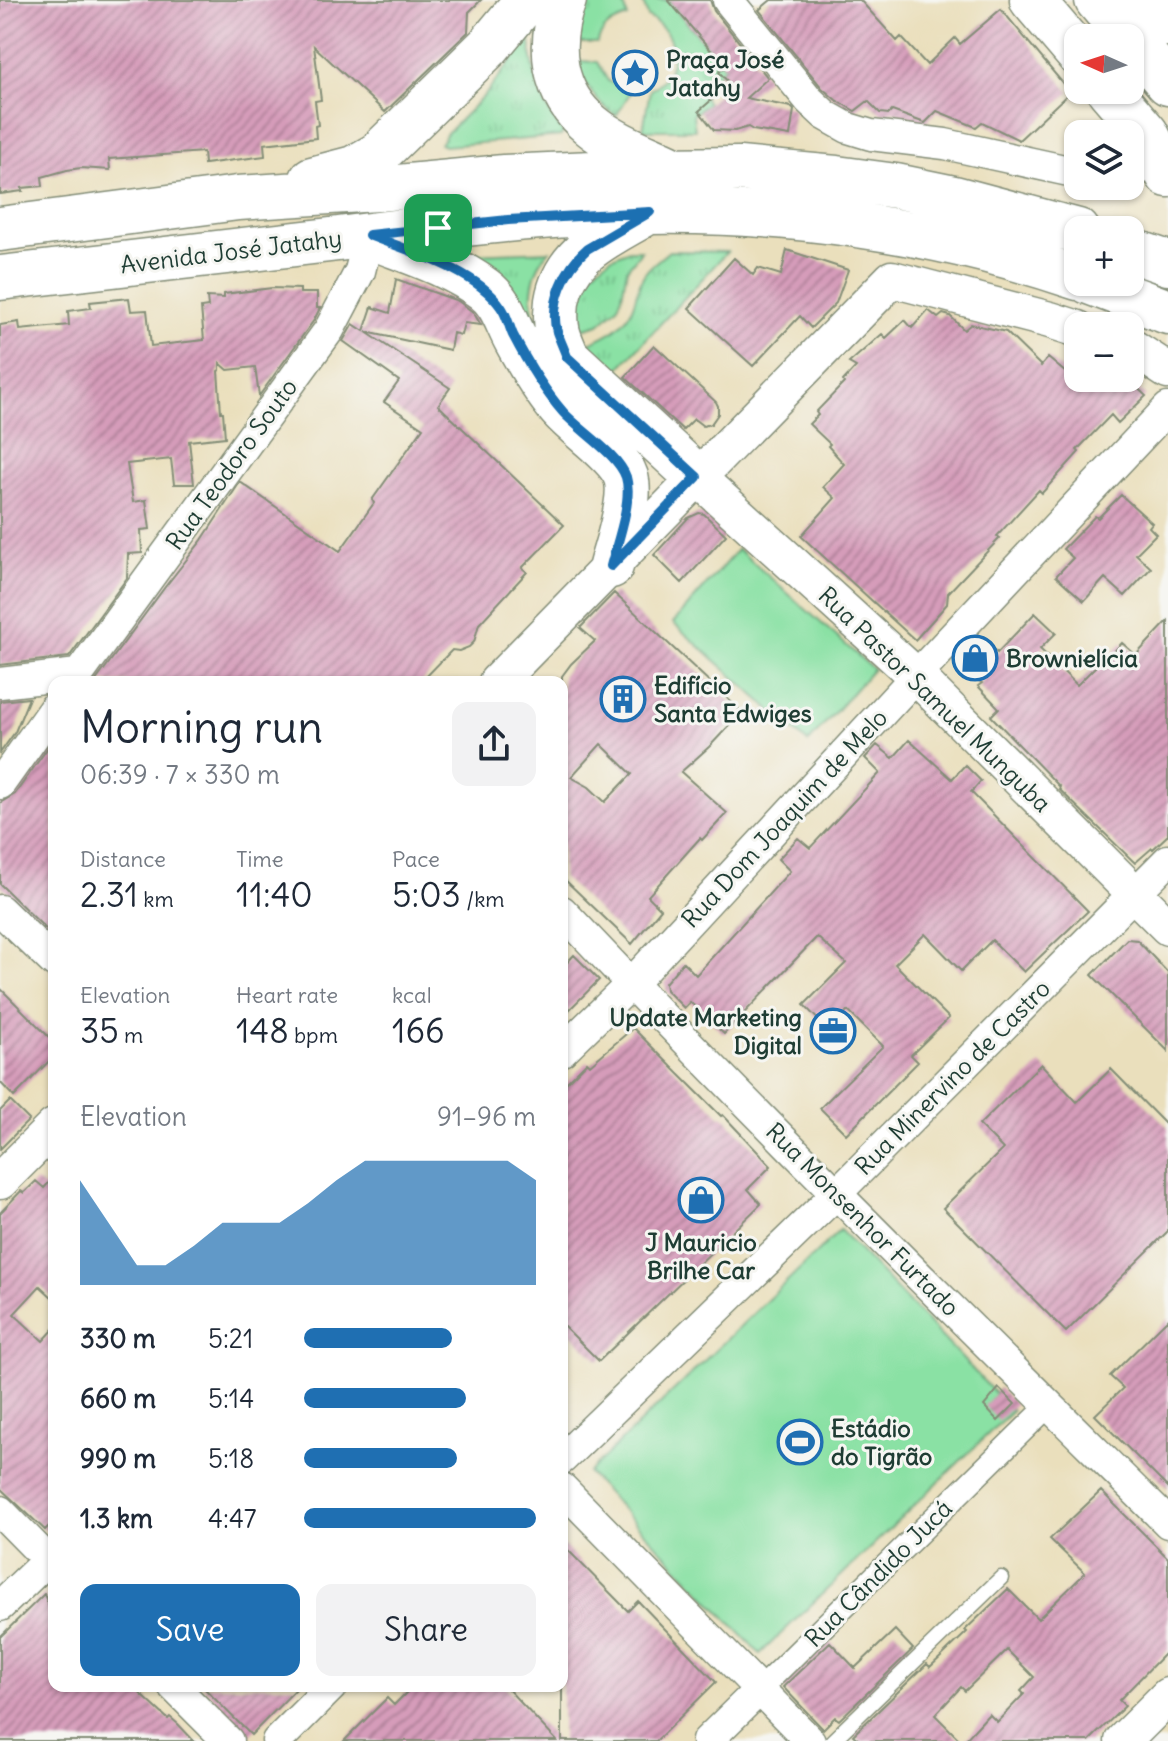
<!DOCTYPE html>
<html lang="en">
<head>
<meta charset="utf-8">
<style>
	:root { --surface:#fff; --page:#f2f2f3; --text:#1f2937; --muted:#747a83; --accent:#1f6fb2 }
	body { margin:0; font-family:Delius,sans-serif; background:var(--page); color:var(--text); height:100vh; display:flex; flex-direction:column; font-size:30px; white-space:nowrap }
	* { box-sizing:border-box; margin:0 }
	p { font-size:26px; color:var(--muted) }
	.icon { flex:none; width:44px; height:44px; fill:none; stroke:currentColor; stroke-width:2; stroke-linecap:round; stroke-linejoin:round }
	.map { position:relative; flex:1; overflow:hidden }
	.sheet { position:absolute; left:48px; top:676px; width:520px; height:1016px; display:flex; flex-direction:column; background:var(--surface); border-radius:16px; box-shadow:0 2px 6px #0004 }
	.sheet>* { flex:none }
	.needle { width:52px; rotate:273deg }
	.tools { position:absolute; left:1064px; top:24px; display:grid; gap:16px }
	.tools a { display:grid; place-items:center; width:80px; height:80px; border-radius:16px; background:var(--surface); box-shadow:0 2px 6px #0004; font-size:40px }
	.pin { position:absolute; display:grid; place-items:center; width:68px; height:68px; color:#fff; margin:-34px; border-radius:16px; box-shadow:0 4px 12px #0006 }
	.round { display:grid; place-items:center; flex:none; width:84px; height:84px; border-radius:16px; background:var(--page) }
	.summary { display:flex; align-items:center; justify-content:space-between; height:136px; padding:0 32px }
	h1 { font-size:44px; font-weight:600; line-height:60px }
	.stats { display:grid; grid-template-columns:repeat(3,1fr); gap:12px; height:136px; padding:8px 32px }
	.stats div { display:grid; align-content:center }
	.stats b { font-size:34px; font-weight:600 }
	.stats small { font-size:22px; font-weight:400 }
	.stats p { font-size:22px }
	.chart { height:224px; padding:16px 32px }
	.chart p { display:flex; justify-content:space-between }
	.chart svg { width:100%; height:144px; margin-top:8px; fill:var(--accent); opacity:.7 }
	.button { display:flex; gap:16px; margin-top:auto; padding:16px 32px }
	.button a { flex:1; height:92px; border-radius:16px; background:var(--accent); color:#fff; font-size:32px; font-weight:600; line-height:92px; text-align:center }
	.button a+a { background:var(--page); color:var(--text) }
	ul { padding:0 32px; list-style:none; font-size:26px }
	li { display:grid; grid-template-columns:128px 96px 1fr; align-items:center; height:60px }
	li i { height:20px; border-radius:10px; background:var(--accent) }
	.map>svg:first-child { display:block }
	.grass { fill:url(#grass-tufts); stroke:#548f6c; stroke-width:2 }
	.garden { fill:#8ae1a4; stroke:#548f6c; stroke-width:2 }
	.building { fill:url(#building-hatch); fill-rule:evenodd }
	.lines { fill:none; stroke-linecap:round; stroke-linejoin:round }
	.service-casing { stroke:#848e78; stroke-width:17 }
	.pedestrian-casing { stroke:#848e78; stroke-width:25 }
	.minor-casing { stroke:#848e78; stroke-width:33 }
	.tertiary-casing { stroke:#848e78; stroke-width:39 }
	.primary-casing { stroke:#848e78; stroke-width:47 }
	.service { stroke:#fff; stroke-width:14 }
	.pedestrian { stroke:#fff; stroke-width:22 }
	.minor { stroke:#fff; stroke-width:30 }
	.tertiary { stroke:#fff; stroke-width:36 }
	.primary { stroke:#fff; stroke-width:44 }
	.route-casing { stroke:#fff; stroke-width:16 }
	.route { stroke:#1f6fb2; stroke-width:10 }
	.labels { text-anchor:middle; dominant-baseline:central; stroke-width:6; stroke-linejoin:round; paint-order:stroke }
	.poi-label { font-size:24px; font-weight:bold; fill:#1f3d34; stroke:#f6f6f2; text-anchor:start }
	.street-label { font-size:24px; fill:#1f3d34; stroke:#f6f6f2 }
</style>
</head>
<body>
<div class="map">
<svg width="1168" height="1741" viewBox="0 0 1168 1741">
	<defs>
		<pattern id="grass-tufts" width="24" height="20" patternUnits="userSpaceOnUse" patternTransform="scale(2)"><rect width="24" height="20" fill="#8ae1a4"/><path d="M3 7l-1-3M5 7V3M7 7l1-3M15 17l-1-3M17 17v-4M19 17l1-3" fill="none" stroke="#77c28e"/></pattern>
		<pattern id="building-hatch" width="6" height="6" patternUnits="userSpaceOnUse" patternTransform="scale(2)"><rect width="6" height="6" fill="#d69cba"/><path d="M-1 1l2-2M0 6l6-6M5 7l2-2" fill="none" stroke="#ad8098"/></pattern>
	</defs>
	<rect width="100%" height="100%" fill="#f6f6f2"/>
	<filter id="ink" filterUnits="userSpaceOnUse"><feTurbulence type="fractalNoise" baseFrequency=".0125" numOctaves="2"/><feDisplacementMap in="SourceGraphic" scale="16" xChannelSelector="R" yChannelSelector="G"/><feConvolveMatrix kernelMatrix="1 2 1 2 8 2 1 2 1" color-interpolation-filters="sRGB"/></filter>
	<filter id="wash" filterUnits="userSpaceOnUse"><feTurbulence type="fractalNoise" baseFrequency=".006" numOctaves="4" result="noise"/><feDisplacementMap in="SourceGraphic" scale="32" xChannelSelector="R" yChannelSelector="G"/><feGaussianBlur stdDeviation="1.8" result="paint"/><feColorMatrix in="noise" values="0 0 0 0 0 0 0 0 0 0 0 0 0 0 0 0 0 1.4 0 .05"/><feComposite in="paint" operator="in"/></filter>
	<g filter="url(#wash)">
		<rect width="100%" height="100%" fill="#eadfbc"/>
		<path class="grass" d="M588,0H622L628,17C612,22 603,27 597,43H577C577,27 581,14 588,0Z
			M642,0H668L725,67L699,91L708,103L693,115L695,130H643L650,90C681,72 680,34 648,17Z
			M527,40L530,42C533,76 541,105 563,132L561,136L445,146L440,144L447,133L486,94Z
			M577,61L597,62L608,81L630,93L616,116C596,102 583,85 577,61Z
			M629,250H642L627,269L622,295L617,308L599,324L579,330L576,315L587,276L610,258Z
			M549,251C532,270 528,296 535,321L531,323C514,287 506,276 472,254Z
			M669,251L727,252L612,376L587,344C608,335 627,326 634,303C637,293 639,282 645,273C651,265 661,258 669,251Z"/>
		<path class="garden" d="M738,549L873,669L808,743L673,623Z
			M840,1230L1012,1411L760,1654L588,1473Z"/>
		<g id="blocks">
			<path class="building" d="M0,0H481L469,12L468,32L385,112L314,46L321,100L315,101L318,125L315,126L316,138L264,144L265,156L204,164L203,152L109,159L110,170L81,168L67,170L42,177L43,186L22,188L23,191L0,194Z
				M668,0H710L714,11L768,78L746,98L791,107L794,110L790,136L753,130L748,127L735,131L714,130L699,111L730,84L719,72L725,67Z
				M771,0H860L897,41L901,37L927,65L955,38L960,44L1001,9L1070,92L1019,140L982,122L976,127L937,111L925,123L892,111L889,114L880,113L868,101L855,111L836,100L822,88L759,10Z
				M787,250L848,270L836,303L811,328L800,316L753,366L689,308L734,258L753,275L758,268L781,275Z
				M396,279L458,301L473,312L481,325L464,323L461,335L453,333L450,350L366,332L450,388L438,405L564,525L522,568L527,572L479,624L474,642L469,647L459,651L452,650L421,682H95L165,587L202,540L240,482L340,551L374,503L372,500L423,428L384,402L399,381L343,341L353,324L364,331L372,307L390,313Z
				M272,288L300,289V293H317V308H320L314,320L259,396L255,367L228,370L220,363V370L218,371L221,412H223L225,437L189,441L194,484H174L171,459L127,464L133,502L146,500L150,529L141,530L142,553L128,554L127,578L69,657L0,665V325L19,322L20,330L69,325L68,311L91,308L90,302L129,298L131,311L147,310L151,346L204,340L201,308L208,307L207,297L224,298V294Z
				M928,310L938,318L943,314L950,316L964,330L971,324L1006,332L1041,366L1048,358L1072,378H1127L1146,396L1118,423L1111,415L1077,450L1079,452L1042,493L1039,490L997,536L1000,538L948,593L947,604L915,640L801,536L835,498L823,487L844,464L828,446L830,444L809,424L818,415L816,412L844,383L843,381L856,367L849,363L882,334L886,338L905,320L912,328Z
				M654,345L716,402L718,406V414L711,424L703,426L694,419L683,430L625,377Z
				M1121,495L1152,523L1149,527L1156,534L1136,554L1151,568L1125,596L1105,578L1084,601L1056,576L1073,558L1063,549L1095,516L1098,518Z
				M699,513L704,514L726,535L682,583L654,555L688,518Z
				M614,593L742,712L710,746L681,772L727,813L702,840L700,838L648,896L661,909L632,944L562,877V676L571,664L595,641L580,628ZM601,744L632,774L605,802L589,787L571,777Z
				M1035,613L1056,633L1040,649L1077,685L1104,658L1106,660L1122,643L1136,655L1168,621V835L1153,849L1152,848L1135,863L1059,789L1060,787L991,716L999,708L978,686L982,683L973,676L974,674L968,668L991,647L997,653Z
				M29,698L15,732L0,753V701Z
				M54,739V937L0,884V803L15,794Z
				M909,740L952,779L965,765L981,781L971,792L1088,911L1024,972L992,940L961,971L925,934L895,964L949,1018L911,1055L918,1062L846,1134L820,1108L883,1046L848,1011L828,1030L804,1005L846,963L817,937L724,1034L690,1002L684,1008L666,990L665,983L683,962L696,975L790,871L778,859L798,838L810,848L880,773L865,758L877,745L893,758Z
				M1127,939L1137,940L1168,973V1051L1092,975Z
				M574,955L599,980L562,1017V968Z
				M0,988L54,1042V1056L14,1097L0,1082Z
				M633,1028L721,1116L723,1115L771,1166L748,1189L761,1204L599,1361L562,1324V1087L587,1062L590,1065Z
				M1041,1064L1077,1102L1111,1069L1168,1127V1231L1066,1332L943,1208L1003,1149L979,1125Z
				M10,1101L29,1120L0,1149V1111Z
				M54,1177V1299L40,1286L14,1314L43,1341L54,1329V1521L45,1530L0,1488V1213L21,1191L24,1193L36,1181L44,1188Z
				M1168,1319V1488L1095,1415L1123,1388L1110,1376Z
				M999,1388L1015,1404L998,1421L984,1406Z
				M1101,1491L1168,1558V1650L1119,1700L1125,1706L1089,1741H964L989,1714L997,1722L1024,1694L1021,1691L1034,1677L1007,1650L965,1691L961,1687L935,1715L961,1741H860L853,1735L927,1664L930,1667L945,1653L967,1632L965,1630L1008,1589L1038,1619L1085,1573L1050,1539Z
				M562,1544L628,1611L638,1601L716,1682L656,1741H562Z
				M44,1594L54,1618V1686H132L168,1719L170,1717L178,1724L194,1741H0V1637Z
				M895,1630L913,1649L839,1720L835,1717L823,1729L783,1687L830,1642L855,1668Z
				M202,1686H299L251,1735Z
				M413,1686H505L557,1741H344L387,1698L394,1705Z"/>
		</g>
	</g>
	<g filter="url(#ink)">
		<use href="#blocks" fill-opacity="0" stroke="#848e78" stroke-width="2"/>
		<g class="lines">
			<g class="service-casing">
				<path id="service" d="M832,1741L1001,1578"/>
			</g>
			<g class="pedestrian-casing">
				<path id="pedestrian" d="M760,1689L1049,1405"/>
			</g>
			<g class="minor-casing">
				<path id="minor" d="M728,0L809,100L825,115L848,128L871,135L945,144L1078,173
					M1130,176C1148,165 1147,152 1146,133
					M73,682L329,330L360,271L369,235
					M0,683L78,674
					M0,784L54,708
					M0,910L54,962
					M562,911C759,1120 964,1321 1168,1523
					M562,1051L631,984L916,676L1168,408
					M562,1459L837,1193L1168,860
					M562,1488L810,1741
					M0,1511L54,1566
					M0,1606L54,1554
					M173,1686L228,1741
					M277,1741L332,1686
					M707,1741L760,1689"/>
			</g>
			<g class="tertiary-casing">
				<path id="tertiary" d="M1130,346L1168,371
					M697,477L916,676L1168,927
					M497,682L892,279L1050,320L1078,329
					M0,1181L54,1127
					M1123,1741L1168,1696"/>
			</g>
			<g class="primary-casing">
				<path id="primary" d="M564,0C547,45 552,94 592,126C614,144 645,155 670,167
					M1032,0L1078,54
					M1097,0L1168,83
					M1146,0L1168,24
					M1109,90L1146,133L1168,175
					M312,179L354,168L377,155L488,47L527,0
					M643,215C606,237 565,253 557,301C556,312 555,322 558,333C560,341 564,349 567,357L697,477
					M0,229L238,198L377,189L504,177L660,170L739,169L836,178L896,186L954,198L1078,231
					M374,238C412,253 452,265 484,289C502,302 506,322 516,340C529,364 542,386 559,407C576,428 618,453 626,477C633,500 617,543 611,566
					M1130,250L1168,263
					M0,278C110,265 220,253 330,240C436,227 543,213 650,212C795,210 941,231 1078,278
					M1089,282L1168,312"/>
			</g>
			<use href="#service" class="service"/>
			<use href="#pedestrian" class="pedestrian"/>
			<use href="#minor" class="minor"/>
			<use href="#tertiary" class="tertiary"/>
			<use href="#primary" class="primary"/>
		</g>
	</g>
	<g class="lines" filter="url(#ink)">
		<g class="route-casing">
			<path id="route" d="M650,212L587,249C565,268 549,303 557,332C560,340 564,349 567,357L697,477L611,566C617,543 633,500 626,477C618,454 580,431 563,412C543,389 527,362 513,335C509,326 507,315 501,307C476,270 409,251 369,235L508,220Z"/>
		</g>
		<use href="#route" class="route"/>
	</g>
	<defs>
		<g id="sight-ring" transform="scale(2.3)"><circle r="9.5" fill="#f6f6f2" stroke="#1f6fb2" stroke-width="1.5"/><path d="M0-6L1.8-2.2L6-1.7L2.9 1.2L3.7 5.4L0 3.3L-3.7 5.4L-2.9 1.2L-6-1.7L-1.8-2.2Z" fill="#1f6fb2"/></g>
		<g id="shop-ring" transform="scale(2.3)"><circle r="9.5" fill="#f6f6f2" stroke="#1f6fb2" stroke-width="1.5"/><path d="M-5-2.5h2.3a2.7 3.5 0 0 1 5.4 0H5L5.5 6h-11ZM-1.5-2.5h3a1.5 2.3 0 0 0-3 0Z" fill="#1f6fb2"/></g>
		<g id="building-ring" transform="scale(2.3)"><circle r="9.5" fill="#f6f6f2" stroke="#1f6fb2" stroke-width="1.5"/><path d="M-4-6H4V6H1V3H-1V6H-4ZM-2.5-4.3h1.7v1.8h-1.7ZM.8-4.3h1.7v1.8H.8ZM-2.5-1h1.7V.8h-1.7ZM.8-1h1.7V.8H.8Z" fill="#1f6fb2"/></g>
		<g id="office-ring" transform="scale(2.3)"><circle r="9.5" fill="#f6f6f2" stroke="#1f6fb2" stroke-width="1.5"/><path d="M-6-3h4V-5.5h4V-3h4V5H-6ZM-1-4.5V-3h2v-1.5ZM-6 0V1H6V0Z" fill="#1f6fb2"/></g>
		<g id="stadium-ring" transform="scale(2.3)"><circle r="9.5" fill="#f6f6f2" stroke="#1f6fb2" stroke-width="1.5"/><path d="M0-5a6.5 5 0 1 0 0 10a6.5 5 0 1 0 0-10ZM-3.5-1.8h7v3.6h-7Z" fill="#1f6fb2"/></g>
	</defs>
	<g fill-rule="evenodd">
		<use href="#sight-ring" x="635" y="73"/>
		<use href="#shop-ring" x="975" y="658"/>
		<use href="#building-ring" x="623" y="699"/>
		<use href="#office-ring" x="833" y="1031"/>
		<use href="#shop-ring" x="701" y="1200"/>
		<use href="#stadium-ring" x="800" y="1442"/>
	</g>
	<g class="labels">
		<g class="poi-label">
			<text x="666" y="59">Praça José<tspan x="666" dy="28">Jatahy</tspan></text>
			<text x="1006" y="658">Brownielícia</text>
			<text x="654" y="685">Edifício<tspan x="654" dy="28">Santa Edwiges</tspan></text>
			<text x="802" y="1017" text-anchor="end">Update Marketing<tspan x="802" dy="28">Digital</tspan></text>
			<text x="701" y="1242" text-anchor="middle">J Mauricio<tspan x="701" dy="28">Brilhe Car</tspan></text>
			<text x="831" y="1428">Estádio<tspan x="831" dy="28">do Tigrão</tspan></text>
		</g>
		<g class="street-label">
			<text transform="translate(231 251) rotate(-7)">Avenida José Jatahy</text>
			<text transform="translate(231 464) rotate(-54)">Rua Teodoro Souto</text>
			<text transform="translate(935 699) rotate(44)">Rua Pastor Samuel Munguba</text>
			<text transform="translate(784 818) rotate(-47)">Rua Dom Joaquim de Melo</text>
			<text transform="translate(952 1077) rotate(-45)">Rua Minervino de Castro</text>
			<text transform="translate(863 1219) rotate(45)">Rua Monsenhor Furtado</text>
			<text transform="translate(878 1573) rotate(-45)">Rua Cândido Jucá</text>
		</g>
	</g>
</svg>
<div class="tools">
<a><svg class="needle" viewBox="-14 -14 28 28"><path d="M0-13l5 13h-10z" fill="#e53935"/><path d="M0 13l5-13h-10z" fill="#747a83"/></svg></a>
<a><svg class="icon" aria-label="layers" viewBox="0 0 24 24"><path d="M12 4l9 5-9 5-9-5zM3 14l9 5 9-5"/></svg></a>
<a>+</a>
<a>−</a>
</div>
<div class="pin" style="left:438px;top:228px;background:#1e9e55"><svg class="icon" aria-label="arrive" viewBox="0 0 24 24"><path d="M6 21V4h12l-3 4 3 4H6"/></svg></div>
<section class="sheet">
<div class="summary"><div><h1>Morning run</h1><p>06:39 · 7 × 330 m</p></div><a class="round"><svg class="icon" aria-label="share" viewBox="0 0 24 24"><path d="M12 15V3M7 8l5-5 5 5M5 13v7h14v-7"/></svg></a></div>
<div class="stats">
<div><p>Distance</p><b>2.31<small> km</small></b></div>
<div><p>Time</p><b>11:40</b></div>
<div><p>Pace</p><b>5:03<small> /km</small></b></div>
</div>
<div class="stats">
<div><p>Elevation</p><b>35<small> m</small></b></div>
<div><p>Heart rate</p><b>148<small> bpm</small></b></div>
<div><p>kcal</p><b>166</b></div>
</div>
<div class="chart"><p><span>Elevation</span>91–96 m</p>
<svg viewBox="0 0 160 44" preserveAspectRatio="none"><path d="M0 44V12L10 25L20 38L30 38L40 32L50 25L60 25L70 25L80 19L90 12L100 6L110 6L120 6L130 6L140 6L150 6L160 12V44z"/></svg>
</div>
<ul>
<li><b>330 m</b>5:21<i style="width:64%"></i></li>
<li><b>660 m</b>5:14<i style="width:70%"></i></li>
<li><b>990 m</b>5:18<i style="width:66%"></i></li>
<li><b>1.3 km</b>4:47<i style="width:100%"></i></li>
</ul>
<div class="button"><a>Save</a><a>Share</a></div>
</section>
</div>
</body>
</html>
